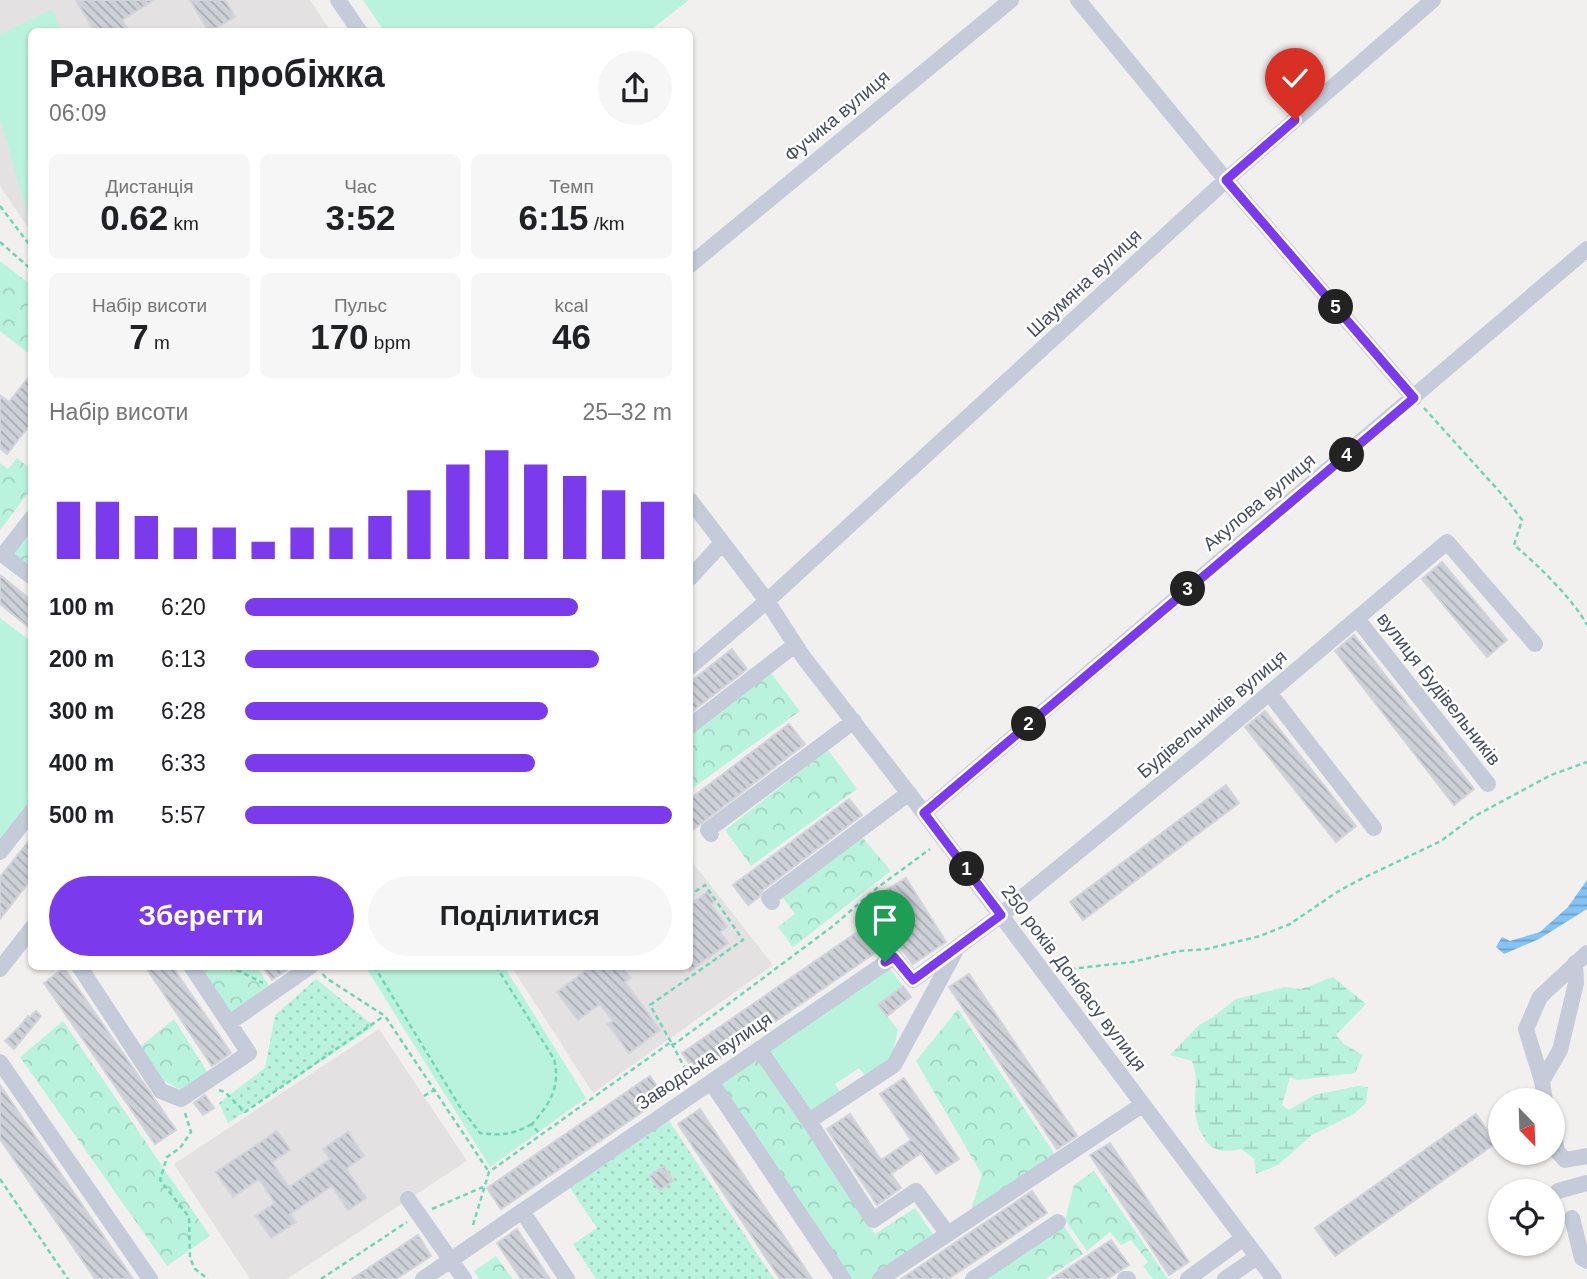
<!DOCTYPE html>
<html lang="uk">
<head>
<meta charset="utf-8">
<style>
	:root { --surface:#fff; --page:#f6f6f6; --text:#202124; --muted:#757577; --accent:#7c3aed }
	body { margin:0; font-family:Arial,sans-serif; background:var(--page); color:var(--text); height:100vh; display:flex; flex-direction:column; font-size:26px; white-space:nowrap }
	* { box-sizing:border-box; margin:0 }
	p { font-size:23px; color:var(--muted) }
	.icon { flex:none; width:38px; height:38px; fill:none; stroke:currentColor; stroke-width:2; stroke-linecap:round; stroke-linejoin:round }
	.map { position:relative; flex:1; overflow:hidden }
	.side { position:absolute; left:28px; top:28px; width:665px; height:942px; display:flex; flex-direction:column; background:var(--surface); border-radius:10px; box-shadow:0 2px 5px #0004 }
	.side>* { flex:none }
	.needle { width:46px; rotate:157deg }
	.fabs { position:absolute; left:1488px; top:1088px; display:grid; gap:14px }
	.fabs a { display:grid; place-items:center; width:77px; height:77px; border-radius:50%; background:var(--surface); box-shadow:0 2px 5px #0004; font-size:35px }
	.pin { position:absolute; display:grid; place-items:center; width:60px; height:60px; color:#fff; margin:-72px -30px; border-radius:50% 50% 50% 0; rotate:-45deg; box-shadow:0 0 7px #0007 }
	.pin .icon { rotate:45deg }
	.km { position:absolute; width:35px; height:35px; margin:-18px; border-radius:50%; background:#222; color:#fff; font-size:19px; line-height:35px; text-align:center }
	.round { display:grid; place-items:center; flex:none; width:74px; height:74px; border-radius:37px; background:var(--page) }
	.summary { display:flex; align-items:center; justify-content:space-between; height:119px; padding:0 21px }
	h1 { font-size:38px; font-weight:800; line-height:52px }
	.figures { display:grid; grid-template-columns:repeat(3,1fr); gap:10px; height:119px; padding:7px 21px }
	.figures div { display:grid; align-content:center; border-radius:10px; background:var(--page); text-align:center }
	.figures b { font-size:35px; font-weight:800 }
	.figures small { font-size:19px; font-weight:400 }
	.figures p { font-size:19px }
	.chart { height:196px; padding:14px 21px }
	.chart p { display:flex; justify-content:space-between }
	.chart svg { width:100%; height:126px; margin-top:7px; stroke:var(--accent); stroke-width:6 }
	.cta { display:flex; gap:14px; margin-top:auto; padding:14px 21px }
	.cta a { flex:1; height:80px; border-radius:42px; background:var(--accent); color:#fff; font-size:28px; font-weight:800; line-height:80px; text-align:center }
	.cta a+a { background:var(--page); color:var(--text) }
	ul { padding:0 21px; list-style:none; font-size:23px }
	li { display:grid; grid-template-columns:112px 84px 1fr; align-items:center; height:52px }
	li i { height:18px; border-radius:9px; background:var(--accent) }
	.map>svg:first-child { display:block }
	.education { fill:#e3e1e1 }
	.grass { fill:url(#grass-dots) }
	.forest { fill:url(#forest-crowns) }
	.wetland { fill:url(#wetland-marsh) }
	.park { fill:#baf3dd }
	.water { fill:url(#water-rules) }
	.building { fill:url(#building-back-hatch); stroke:#d3d3db; stroke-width:2 }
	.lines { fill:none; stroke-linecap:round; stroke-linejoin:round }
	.path { stroke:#70d4b9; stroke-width:2.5; stroke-dasharray:5 3.5; stroke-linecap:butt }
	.minor { stroke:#c5cbd8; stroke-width:16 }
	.route-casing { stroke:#fff; stroke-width:14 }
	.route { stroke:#7c3aed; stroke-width:9 }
	.labels { text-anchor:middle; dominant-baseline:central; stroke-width:5; stroke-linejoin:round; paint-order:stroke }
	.street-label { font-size:19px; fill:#464d5e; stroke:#fff }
</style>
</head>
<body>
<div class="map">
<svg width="1587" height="1279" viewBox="0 0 1587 1279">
	<defs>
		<pattern id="grass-dots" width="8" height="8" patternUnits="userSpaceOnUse" patternTransform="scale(1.75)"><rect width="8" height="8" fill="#baf3dd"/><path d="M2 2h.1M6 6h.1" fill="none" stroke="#a1d2c0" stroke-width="1.8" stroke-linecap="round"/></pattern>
		<pattern id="forest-crowns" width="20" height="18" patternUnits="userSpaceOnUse" patternTransform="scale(1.75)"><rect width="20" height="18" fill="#baf3dd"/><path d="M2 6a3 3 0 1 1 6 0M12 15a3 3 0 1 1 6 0" fill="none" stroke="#a1d2c0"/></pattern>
		<pattern id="wetland-marsh" width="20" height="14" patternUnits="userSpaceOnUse" patternTransform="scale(1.75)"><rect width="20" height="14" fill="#baf3dd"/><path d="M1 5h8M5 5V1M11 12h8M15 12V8" fill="none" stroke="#a1d2c0"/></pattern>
		<pattern id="water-rules" width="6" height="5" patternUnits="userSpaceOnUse" patternTransform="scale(1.75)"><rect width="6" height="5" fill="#84c3f3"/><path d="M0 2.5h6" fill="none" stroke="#6ea1c8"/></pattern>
		<pattern id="building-back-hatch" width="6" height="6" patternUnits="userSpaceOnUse" patternTransform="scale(1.75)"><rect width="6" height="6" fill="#ced0d7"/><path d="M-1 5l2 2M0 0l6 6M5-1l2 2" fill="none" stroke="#a9abb2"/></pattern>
	</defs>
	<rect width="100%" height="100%" fill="#f2f0ef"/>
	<path class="education" d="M0,0H310L331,31L32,32L31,232L0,186Z
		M690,859L773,965L593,1093L511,966H690Z
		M379,1029L467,1161L287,1279H250L174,1164Z"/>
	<path class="grass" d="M316,979L374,1026L228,1123L219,1103L265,1068L275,1015Z
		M668,1119L774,1279H596L573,1244L597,1228L568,1185Z"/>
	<path class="forest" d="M0,261L31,285V355L0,331Z
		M17,458L31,469V489L0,530V463L8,469Z
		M31,534V569L13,554Z
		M770,672L800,711L694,787L690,781V735Z
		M828,750L857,789L751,866L725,830Z
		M862,837L891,871L793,947L778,927L795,914L781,895Z
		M198,966H256L269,985L231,1014Z
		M958,1009L1056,1156L970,1213L982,1175L916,1061Z
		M174,1019L208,1073L183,1091L159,1078L141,1046Z
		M63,1021L210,1236L167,1266L20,1057Z
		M758,1058L875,1234L915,1208L935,1237L872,1279H848L718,1085Z
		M1094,1171L1168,1279H1153L1143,1266L1148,1262L1131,1240L1121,1245L1110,1232L1087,1251L1065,1220L1074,1185Z
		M1063,1225L1083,1254L1045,1279H984Z
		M496,1256L513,1279H479L474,1271Z"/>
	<path class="wetland" d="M1333,977L1366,1004L1336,1035L1344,1044L1363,1055L1355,1073L1298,1080L1290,1077L1282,1105L1289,1110L1314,1095L1358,1086L1368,1087L1366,1103L1354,1114L1312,1135L1278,1165L1256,1174L1254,1159L1241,1149C1227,1152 1215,1153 1206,1141C1184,1108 1203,1088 1192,1061L1170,1055L1199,1025L1213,1017L1236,999L1285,987L1301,989Z"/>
	<path class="park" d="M363,0H689L649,31H384Z
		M53,9L61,31L32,32L30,221L0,119V34Z
		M0,618L32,642L31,802L0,842Z
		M885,962L903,986L879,1005L898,1030L891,1059L869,1081L859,1068L835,1084L844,1098L809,1121L759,1049Z
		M365,966H504L586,1098L490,1167Z"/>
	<path class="water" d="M1587,880V909L1539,939L1504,954L1496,947L1502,937L1510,941L1540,932L1568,907Z"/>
	<path class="building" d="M76,0H154L122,20L130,32H95Z
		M190,0H225L235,17L209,32Z
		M32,373V422L7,454L0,448V395L9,402Z
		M1442,562L1507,640L1487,657L1422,579Z
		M0,575L32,601V630L0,604Z
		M1354,635L1474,789L1454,805L1335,651Z
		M732,649L747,669L690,713V682Z
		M1265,711L1356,826L1336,842L1245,727Z
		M789,724L805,744L690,832V799Z
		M1226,785L1239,803L1083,920L1070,902Z
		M849,799L862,815L763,890L759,897L748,905L733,885Z
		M32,837V878L0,919V877Z
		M906,878L946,942L913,964L894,940L697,1075L682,1053L879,917L869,901Z
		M707,892L714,902L711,905L727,927L720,932L728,943L690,971V905Z
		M145,966H172L231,1053L212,1066Z
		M262,966H293L272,980Z
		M592,966H621L631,978L625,982L660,1030L629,1053L608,1024L613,1021L600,1004L578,1020L557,992Z
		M64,968L176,1130L155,1144L44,983Z
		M969,974L1077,1136L1057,1149L949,987Z
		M903,986L911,997L887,1016L878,1005Z
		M36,1011L41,1016L14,1049L5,1041L21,1025L28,1016L30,1017Z
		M650,1076L664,1097L501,1209L487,1188Z
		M904,1078L959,1159L936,1174L921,1153L891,1174L901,1188L877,1205L827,1129L850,1114L881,1160L911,1140L880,1094Z
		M0,1085L133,1279H95L0,1139Z
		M205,1095L214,1108L203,1115L194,1103Z
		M700,1109L812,1279H780L678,1124Z
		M1476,1114L1496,1143L1335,1256L1315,1228Z
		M277,1131L290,1150L272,1162L289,1187L330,1159L323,1149L348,1132L364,1156L346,1169L366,1198L348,1210L332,1186L290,1214L296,1222L271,1238L256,1216L275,1203L259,1179L233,1197L216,1172Z
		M1110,1143L1189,1262L1169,1275L1090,1155Z
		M664,1166L673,1181L660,1190L650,1176Z
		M1032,1191L1047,1213L948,1279H901Z
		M517,1229L550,1279H521L497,1243Z
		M418,1235L431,1256L396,1279H352Z
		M1111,1240L1129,1265L1107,1279H1052Z"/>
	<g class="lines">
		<path class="path" d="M0,206L32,248
			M0,242L32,270
			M1424,408L1508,501L1522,520L1514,545C1537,564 1573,599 1587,625
			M229,966L263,983
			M374,966L460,1107L480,1133C500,1136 515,1134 532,1124
			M496,966L554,1059C561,1086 550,1104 532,1124L540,1135
			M1062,970L1132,962L1179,951L1207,949L1260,936L1290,924L1337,892L1359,880L1441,841L1473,817L1551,775L1587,762
			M323,974L326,978L385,1016L489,1172
			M671,1042L650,1005L743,940L705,885L690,895
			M672,1046L833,926L877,888L930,849
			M219,1090L225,1092L245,1112L384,1016
			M424,1096L434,1090
			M185,1113L191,1132L180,1148L167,1157L160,1180L189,1217L190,1258L195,1269L208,1279
			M0,1179L68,1279
			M432,1209L483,1187
			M473,1225L489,1172L671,1042L691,1080
			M321,1279L407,1222"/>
		<path class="minor" d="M338,0L360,32
			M1078,0L1226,180L1414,398
			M690,265L1011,0
			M690,500L767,601L804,658L924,813L1274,1279
			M32,518L3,555L32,577
			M690,578L722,543
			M1358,620L1488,784
			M690,667L767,601L1226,180L1433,0
			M1270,694L1374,828
			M690,726L795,645
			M924,813L1587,249
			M711,834L708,830L854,721
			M0,852L32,811
			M772,902L769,898L909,793
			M79,966L161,1091L181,1099L249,1053L229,1023L311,966
			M191,966L229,1023
			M0,969L32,928
			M759,1049L809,1121
			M0,1062L150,1279
			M1542,1081L1560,1050L1576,983L1575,963
			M711,1082L843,1279
			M1545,1101L1542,1081L1526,1029L1540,997L1587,953
			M1552,1126L1557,1151L1565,1160L1587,1156
			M1558,1191L1587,1183
			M408,1199L464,1279
			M522,1211L567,1279
			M1572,1218L1582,1258L1587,1261
			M948,1234L916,1191L873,1220L809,1121L894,1065L955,952
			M423,1279L894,957L913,980L1001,915L1201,751L1447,542L1535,644
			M880,1279L1142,1105
			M973,1279L1058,1222
			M1125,1279H1128
			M1188,1279L1242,1239
			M1225,1279L1257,1257"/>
	</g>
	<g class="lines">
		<g class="route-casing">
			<path id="route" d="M885,962L894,957L913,980L1001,915L924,813L1414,398L1226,180L1295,120"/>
		</g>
		<use href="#route" class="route"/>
	</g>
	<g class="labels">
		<g class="street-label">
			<text transform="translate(837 116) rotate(-40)">Фучика вулиця</text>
			<text transform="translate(1084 283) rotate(-43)">Шаумяна вулиця</text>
			<text transform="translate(1259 502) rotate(-40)">Акулова вулиця</text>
			<text transform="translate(1439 689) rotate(52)">вулиця Будівельників</text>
			<text transform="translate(1212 714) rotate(-40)">Будівельників вулиця</text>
			<text transform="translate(1074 978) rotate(53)">250 років Донбасу вулиця</text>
			<text transform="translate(704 1061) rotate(-34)">Заводська вулиця</text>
		</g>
	</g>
</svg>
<div class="fabs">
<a><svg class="needle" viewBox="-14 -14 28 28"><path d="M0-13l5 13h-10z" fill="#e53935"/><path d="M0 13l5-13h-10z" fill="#757577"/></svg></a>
<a><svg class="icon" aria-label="locate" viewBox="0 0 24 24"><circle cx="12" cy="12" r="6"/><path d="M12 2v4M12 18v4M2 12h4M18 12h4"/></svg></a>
</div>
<div class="pin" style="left:885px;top:962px;background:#1e9e55"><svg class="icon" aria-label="arrive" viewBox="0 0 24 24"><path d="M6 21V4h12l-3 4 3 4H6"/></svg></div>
<div class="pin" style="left:1295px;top:120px;background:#d93025"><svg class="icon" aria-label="check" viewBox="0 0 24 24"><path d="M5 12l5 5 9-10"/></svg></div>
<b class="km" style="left:967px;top:869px">1</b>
<b class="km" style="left:1029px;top:724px">2</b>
<b class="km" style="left:1188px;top:589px">3</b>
<b class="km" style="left:1347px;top:455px">4</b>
<b class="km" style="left:1336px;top:307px">5</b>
<section class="side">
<div class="summary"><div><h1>Ранкова пробіжка</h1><p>06:09</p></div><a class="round"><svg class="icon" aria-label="share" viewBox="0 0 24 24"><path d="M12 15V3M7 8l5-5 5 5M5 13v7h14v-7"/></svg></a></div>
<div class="figures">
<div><p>Дистанція</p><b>0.62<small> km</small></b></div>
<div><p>Час</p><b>3:52</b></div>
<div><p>Темп</p><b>6:15<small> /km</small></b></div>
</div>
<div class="figures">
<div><p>Набір висоти</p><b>7<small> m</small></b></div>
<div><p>Пульс</p><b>170<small> bpm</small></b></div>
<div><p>kcal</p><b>46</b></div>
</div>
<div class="chart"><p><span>Набір висоти</span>25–32 m</p>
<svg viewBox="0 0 160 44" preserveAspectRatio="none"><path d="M5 44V24M15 44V24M25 44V29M35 44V33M45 44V33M55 44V38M65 44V33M75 44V33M85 44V29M95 44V20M105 44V11M115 44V6M125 44V11M135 44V15M145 44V20M155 44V24"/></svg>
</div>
<ul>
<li><b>100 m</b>6:20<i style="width:78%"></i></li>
<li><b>200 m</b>6:13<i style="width:83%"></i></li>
<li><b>300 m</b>6:28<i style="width:71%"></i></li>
<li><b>400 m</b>6:33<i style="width:68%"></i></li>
<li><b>500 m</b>5:57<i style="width:100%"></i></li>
</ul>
<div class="cta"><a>Зберегти</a><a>Поділитися</a></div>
</section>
</div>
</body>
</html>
